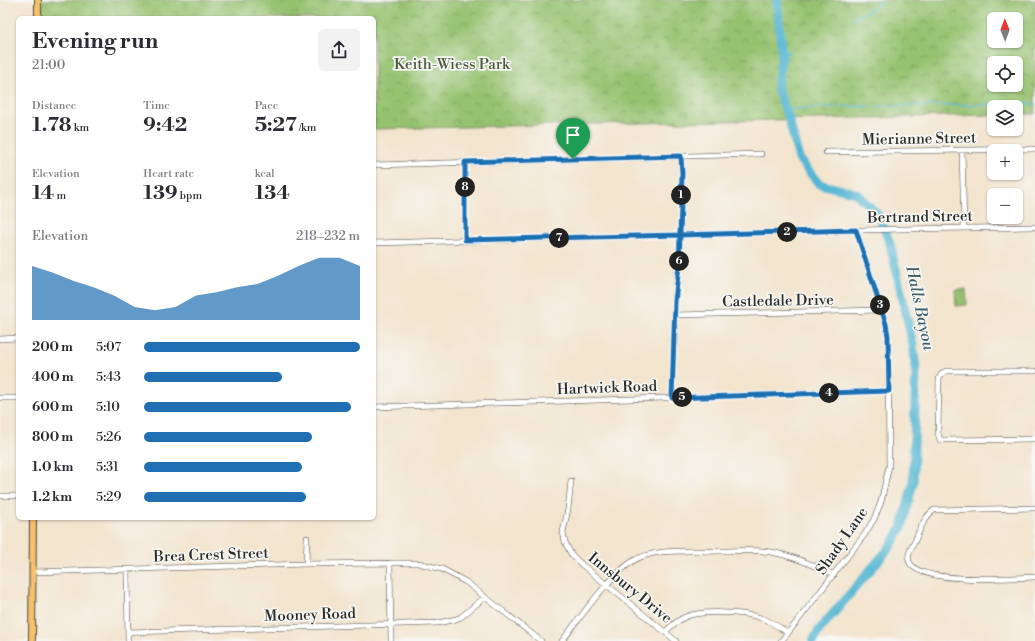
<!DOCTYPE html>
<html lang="en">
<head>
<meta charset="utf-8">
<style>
	:root { --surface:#fff; --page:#f2f2f3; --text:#2b2b33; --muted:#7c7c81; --accent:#1f6fb2 }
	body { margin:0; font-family:"Libre Bodoni",serif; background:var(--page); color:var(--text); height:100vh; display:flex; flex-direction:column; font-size:15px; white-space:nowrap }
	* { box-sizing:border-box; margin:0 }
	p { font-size:13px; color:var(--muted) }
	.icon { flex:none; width:22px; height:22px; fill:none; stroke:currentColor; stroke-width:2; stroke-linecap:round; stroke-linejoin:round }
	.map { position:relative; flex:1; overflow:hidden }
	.details { position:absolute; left:16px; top:16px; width:360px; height:504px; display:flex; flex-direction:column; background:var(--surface); border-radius:6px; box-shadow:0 1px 3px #0004 }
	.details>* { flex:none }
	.needle { width:26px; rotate:359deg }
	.fabs { position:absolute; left:987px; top:12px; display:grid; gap:8px }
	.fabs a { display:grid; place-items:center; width:36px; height:36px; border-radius:6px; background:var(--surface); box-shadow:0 1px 3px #0004; font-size:20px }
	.pin { position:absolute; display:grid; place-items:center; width:34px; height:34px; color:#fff; margin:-41px -17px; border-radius:50% 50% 50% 0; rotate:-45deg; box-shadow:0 0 4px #0007 }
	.pin .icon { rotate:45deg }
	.km { position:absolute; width:20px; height:20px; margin:-10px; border-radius:50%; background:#222; color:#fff; font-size:11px; line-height:20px; text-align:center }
	.round { display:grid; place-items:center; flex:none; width:42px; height:42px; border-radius:6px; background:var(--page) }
	.summary { display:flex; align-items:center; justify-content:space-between; height:68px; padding:0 16px }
	h1 { font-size:22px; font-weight:700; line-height:30px }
	.figures { display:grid; grid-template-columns:repeat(3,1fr); gap:6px; height:68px; padding:4px 16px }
	.figures div { display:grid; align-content:center }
	.figures b { font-size:20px; font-weight:700 }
	.figures small { font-size:11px; font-weight:400 }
	.figures p { font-size:11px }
	.chart { height:112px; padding:8px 16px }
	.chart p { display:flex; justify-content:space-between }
	.chart svg { width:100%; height:72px; margin-top:4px; fill:var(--accent); opacity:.7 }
	ul { padding:0 16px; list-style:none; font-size:13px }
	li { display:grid; grid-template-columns:64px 48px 1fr; align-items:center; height:30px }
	li i { height:10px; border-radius:5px; background:var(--accent) }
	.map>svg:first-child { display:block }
	.park { fill:url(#park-crowns); stroke:#60764d; fill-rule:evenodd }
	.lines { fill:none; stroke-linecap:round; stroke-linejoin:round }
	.stream { stroke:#54b7d3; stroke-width:1.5 }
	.river { stroke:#54b7d3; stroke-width:9 }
	.minor-casing { stroke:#494743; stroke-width:6 }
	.major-casing { stroke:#494743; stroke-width:8 }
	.minor { stroke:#fff; stroke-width:5 }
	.major { stroke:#f4c26a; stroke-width:6 }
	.route-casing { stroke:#fff; stroke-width:8 }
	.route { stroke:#1f6fb2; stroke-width:5 }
	.labels { text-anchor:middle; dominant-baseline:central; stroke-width:3.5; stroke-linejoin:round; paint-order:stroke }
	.park-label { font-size:15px; fill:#4b583f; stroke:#f6f6f2 }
	.street-label { font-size:15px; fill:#2b2b2b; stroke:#f6f6f2 }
	.water-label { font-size:16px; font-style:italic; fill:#395c66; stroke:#f6f6f2 }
</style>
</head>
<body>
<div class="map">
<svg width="1035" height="641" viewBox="0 0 1035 641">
	<defs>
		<pattern id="park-crowns" width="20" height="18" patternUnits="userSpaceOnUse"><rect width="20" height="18" fill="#96c26f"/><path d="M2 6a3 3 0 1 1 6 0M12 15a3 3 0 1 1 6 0" fill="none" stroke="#7b9e5b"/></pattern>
	</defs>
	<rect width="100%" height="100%" fill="#f6f6f2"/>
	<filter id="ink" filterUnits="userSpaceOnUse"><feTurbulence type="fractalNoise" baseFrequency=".025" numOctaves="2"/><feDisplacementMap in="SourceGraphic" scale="8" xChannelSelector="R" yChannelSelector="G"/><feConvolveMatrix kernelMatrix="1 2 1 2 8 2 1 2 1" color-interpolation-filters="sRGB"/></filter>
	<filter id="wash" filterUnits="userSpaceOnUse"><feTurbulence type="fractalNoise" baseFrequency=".012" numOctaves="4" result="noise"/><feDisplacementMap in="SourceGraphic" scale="16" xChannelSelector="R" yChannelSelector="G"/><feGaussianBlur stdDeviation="0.9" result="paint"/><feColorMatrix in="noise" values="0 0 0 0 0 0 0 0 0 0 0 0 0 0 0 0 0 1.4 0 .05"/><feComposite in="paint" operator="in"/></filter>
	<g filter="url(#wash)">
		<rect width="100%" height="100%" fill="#f3e4ce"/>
		<path class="park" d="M42,0H1035V114H1016V107H994V115L374,129V18H42ZM994,19H1016V41H994ZM994,63H1016V85H994Z
			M966,289L967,305L956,306L955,290Z"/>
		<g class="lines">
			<path class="stream" d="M852,19L873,9L883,0
				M782,55L791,51
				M786,110L820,107L1035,104"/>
			<path class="river" d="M777,0L782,55L777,88L788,116L799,159L819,184L856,193L878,215L890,243L913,345L916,369L913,483L902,527L890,547L819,630L813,641"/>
		</g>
	</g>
	<g filter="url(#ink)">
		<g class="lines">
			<g class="minor-casing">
				<path id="minor" d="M962,150L964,228
					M826,152L1035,149
					M465,162V240
					M374,165L761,154
					M374,243L902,229L1035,227
					M675,315L881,310
					M0,339L18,338
					M1035,371H946C942,373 940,375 939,379L938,433L940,440L1035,439
					M0,398H18
					M672,398L675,301L680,242L682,174L681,156
					M374,407L889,391
					M571,481L568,509L563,532L565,542L571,554L581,564L676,641
					M0,496H18
					M1035,508L934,510C924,517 919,532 914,543C911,548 907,555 909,561C917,585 1013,578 1035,577
					M390,563L391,641
					M306,564L307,538
					M127,570L128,641
					M33,572L306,564L390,563H418L442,569L466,582L541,641
					M128,632L438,623L456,619L461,617L485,597
					M665,632C671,626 677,621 685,617C700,610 745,612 761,618C771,621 780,628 788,633
					M562,641C582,616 606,579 633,561C655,547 694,552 719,551C736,551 754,549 771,552C793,556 814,565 834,575
					M781,641L788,633L865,534L874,519L881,502L889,466L888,336L886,324L856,230"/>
			</g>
			<g class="major-casing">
				<path id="major" d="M38,18V0
					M32,641L33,518"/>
			</g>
			<use href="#minor" class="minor"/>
			<use href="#major" class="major"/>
		</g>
	</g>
	<g class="lines" filter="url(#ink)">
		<g class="route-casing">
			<path id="route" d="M573,159L681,156L682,174L680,235L856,230L886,324L888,336L889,391L672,398L675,301L679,266L680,235L465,240V162L573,159"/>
		</g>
		<use href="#route" class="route"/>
	</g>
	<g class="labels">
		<g class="park-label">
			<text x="452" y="64">Keith-Wiess Park</text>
		</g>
		<g class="street-label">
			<text transform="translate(919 139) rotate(-1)">Mierianne Street</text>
			<text transform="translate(920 217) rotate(-1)">Bertrand Street</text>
			<text transform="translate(778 301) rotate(-1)">Castledale Drive</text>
			<text transform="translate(607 388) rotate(-2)">Hartwick Road</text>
			<text transform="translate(842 541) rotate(-55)">Shady Lane</text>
			<text transform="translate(211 555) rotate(-2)">Brea Crest Street</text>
			<text transform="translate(630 588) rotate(39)">Innsbury Drive</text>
			<text transform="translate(310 615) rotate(-2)">Mooney Road</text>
		</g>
		<g class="water-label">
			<text transform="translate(920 308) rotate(78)">Halls Bayou</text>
		</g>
	</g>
</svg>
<div class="fabs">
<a><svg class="needle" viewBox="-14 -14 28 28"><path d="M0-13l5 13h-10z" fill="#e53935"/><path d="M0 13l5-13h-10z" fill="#7c7c81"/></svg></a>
<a><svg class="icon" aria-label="locate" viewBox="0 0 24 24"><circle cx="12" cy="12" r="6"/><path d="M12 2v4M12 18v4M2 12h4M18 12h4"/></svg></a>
<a><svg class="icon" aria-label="layers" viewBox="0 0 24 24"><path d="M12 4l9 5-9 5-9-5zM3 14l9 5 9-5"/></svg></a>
<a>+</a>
<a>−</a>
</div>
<div class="pin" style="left:573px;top:159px;background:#1e9e55"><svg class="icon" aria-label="arrive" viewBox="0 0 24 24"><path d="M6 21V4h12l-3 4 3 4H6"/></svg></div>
<b class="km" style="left:681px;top:195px">1</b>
<b class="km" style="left:787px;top:232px">2</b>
<b class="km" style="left:880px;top:305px">3</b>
<b class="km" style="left:829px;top:393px">4</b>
<b class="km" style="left:682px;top:397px">5</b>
<b class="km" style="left:679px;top:261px">6</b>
<b class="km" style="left:559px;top:238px">7</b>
<b class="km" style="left:465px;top:187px">8</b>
<section class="details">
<div class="summary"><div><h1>Evening run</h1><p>21:00</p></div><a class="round"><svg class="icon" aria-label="share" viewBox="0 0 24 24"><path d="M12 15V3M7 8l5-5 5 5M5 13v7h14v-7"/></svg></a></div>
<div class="figures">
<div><p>Distance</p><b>1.78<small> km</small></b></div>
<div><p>Time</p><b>9:42</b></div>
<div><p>Pace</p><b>5:27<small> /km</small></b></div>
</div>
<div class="figures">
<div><p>Elevation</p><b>14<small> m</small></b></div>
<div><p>Heart rate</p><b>139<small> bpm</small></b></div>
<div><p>kcal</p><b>134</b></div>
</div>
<div class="chart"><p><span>Elevation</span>218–232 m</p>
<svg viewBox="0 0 160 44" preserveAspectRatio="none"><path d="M0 44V11L10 15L20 20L30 24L40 29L50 36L60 38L70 36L80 29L90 27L100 24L110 22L120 17L130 11L140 6L150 6L160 11V44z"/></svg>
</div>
<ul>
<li><b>200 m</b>5:07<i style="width:100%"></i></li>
<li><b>400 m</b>5:43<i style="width:64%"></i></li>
<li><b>600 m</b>5:10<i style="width:96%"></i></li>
<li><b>800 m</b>5:26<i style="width:78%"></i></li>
<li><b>1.0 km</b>5:31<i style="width:73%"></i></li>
<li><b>1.2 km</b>5:29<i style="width:75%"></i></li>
</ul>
</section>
</div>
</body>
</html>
